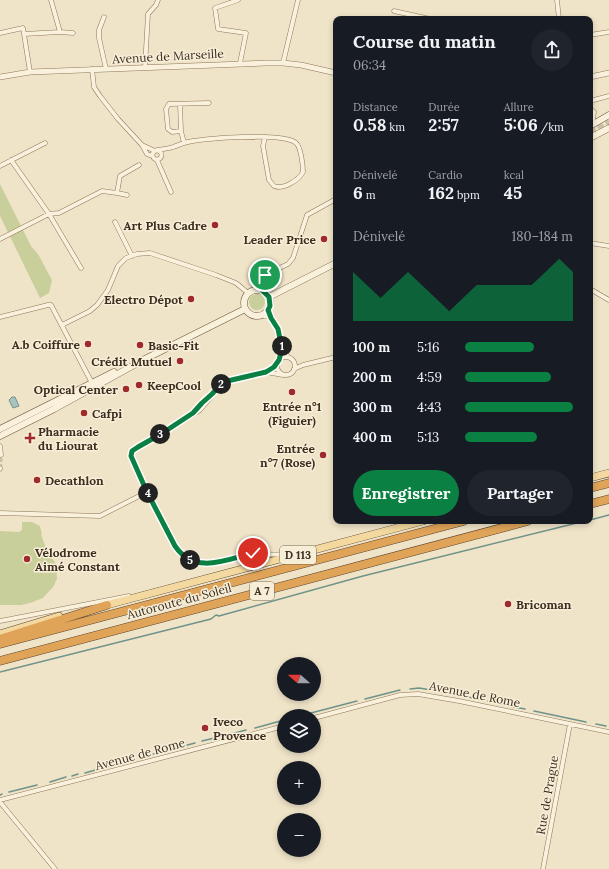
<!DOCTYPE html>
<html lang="fr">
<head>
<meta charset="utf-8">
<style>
	:root { --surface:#171b24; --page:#20242c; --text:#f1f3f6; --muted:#9ea1a6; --accent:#0b8043 }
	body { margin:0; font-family:Lora,serif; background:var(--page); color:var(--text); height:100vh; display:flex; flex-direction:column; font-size:15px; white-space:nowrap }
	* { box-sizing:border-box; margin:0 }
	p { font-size:13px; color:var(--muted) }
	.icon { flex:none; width:22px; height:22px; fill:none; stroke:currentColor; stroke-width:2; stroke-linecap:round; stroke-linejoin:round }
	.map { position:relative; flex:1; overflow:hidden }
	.panel { position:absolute; left:333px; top:16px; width:260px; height:508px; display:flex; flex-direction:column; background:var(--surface); border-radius:8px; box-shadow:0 2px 6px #0003 }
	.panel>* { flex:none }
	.needle { width:26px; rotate:291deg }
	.controls { position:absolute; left:277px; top:657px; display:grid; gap:8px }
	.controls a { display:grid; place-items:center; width:44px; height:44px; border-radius:50%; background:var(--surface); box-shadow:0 2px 6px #0003; font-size:20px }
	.pin { position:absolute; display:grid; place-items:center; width:34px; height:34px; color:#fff; margin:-17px; border:2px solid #fff; border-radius:50%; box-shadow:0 1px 4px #0007 }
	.km { position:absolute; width:20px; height:20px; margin:-10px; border-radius:50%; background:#222; color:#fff; font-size:11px; line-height:20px; text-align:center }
	.round { display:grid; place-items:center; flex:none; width:42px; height:42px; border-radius:21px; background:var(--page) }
	.overview { display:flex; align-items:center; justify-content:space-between; height:68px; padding:0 20px }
	h1 { font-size:18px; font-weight:700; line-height:30px }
	.stats { display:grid; grid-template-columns:repeat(3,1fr); gap:6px; height:68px; padding:4px 20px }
	.stats div { display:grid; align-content:center }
	.stats b { font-size:17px; font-weight:700 }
	.stats small { font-size:11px; font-weight:400 }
	.stats p { font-size:11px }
	.chart { height:112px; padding:8px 20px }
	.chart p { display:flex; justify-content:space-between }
	.chart svg { width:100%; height:72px; margin-top:4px; fill:var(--accent); opacity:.7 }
	.primary-button { display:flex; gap:8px; margin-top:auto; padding:8px 20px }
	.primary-button a { flex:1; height:46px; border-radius:24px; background:var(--accent); color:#fff; font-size:16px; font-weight:700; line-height:46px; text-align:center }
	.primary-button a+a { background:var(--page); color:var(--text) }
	ul { padding:0 20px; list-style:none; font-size:13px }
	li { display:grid; grid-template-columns:64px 48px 1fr; align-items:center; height:30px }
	li i { height:10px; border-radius:5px; background:var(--accent) }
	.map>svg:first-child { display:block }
	.green { fill:#c9cf9b }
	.water { fill:#a9c4bc; stroke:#6f938a }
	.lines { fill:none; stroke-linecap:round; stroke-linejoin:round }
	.stream { stroke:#6f938a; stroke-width:1.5 }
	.minor-tunnel { stroke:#ccc0a6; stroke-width:4; stroke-dasharray:4 2; stroke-linecap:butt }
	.secondary-tunnel { stroke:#ccc0a6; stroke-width:6; stroke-dasharray:6 3; stroke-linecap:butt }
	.minor-casing { stroke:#8d765c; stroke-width:5 }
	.tertiary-casing { stroke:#8d765c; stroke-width:6 }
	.secondary-casing { stroke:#6f573f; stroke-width:7 }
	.primary-casing { stroke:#5b4430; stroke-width:8 }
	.motorway-casing { stroke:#5b4430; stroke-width:9 }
	.minor { stroke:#faf1dc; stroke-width:4 }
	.tertiary { stroke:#faf1dc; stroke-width:5 }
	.secondary { stroke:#faf1dc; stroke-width:6 }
	.primary { stroke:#f3d9a0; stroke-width:7 }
	.motorway { stroke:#e0a458; stroke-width:8 }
	.route-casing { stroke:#fff; stroke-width:8 }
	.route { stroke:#0b8043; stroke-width:5 }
	.poi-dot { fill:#9e2a2b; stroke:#f7eed8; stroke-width:1.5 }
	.labels { text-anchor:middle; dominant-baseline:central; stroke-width:3; stroke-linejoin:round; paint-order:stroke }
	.shield { fill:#f7eed8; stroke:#756857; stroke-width:1 }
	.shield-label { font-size:11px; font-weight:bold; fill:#3d2e20 }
	.street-label { font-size:12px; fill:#3d2e20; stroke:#f7eed8 }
	.poi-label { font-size:12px; font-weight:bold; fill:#3d2e20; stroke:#f7eed8; text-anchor:start }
</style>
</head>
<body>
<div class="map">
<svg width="609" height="869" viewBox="0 0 609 869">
	<rect width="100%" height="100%" fill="#f0e4c8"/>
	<path class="green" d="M0,184L31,246L38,254L52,280L49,293L40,298L0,216Z
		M249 302a8 8 0 1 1 16 0a8 8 0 1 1-16 0Z
		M22,522H32L40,526L42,535H41L46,548L56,564L57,579L53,587L43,598L30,603L21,605H0V531L19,532L22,530Z"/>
	<path class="water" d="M12,397H15L19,406L13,408L9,400Z"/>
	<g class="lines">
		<path class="stream" d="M590,520L609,515
			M0,672L211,619L216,615L219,616L363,576L585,521
			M410,689L419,688L438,691
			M447,693L458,695
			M464,696L477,699
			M365,699L400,690
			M488,701L503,704
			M509,706L525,709
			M534,711L586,722
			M311,713L357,701
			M299,716L304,715
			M596,724L606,726
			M255,728L284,720
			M231,734L246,730
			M202,741L223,736
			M142,757L195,743
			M129,761L134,759
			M85,773L123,762
			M72,776L78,774
			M50,782L66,777
			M9,792L37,785
			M0,795L2,794"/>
		<path class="minor-tunnel" d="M0,468L1,455"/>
		<path class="secondary-tunnel" d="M590,132L609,121"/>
		<g class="minor-casing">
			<path id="minor" d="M238,0L215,8L218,29L246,33L240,63
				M557,0L559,19
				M394,11L430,19
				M104,17L99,30V38L106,69
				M512,19H521
				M60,32L73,33
				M0,33L23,28L24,34
				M590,35L609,32
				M283,63L298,0
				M145,67L148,14L156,5L158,0
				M92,69L94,87L100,96L118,119L142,145L147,154L152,156
				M30,72L24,34L60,32L51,0
				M590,101L609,96
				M180,104L181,131L172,132L168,129L166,109L169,104L209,103
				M590,108L594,112L593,119L590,124
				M181,131L184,143
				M142,145L155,151
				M157,150C162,149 168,149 173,147C176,146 180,144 184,143C201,138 284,132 296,143C301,147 303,166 303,172C299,180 283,190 274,186L269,180L263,146L265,137
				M152.5 155a4.5 4.5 0 1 1 9 0a4.5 4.5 0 1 1-9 0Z
				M11,160L49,214L81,268
				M157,160L171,192
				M0,166L45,143
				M117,193L127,195
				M115,222L132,256
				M0,239L49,214L59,213L102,191L117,193L120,176L139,165
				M590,243L609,246
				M260,282L262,290
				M590,289L609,300
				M254,290L265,275L288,264L293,258L307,215L336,199
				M268,310C270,316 275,321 277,327C281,339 280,346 288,357
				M262,315L271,318
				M0,317L48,305H51L92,383
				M62,325L90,311L97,305L108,290L118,266L126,258L137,254L150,253L216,275L236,283L248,293
				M277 366a9 9 0 1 1 18 0a9 9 0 1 1-18 0Z
				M277,364L266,372L223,383L200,410L161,434L138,447L132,451L131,456L147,492L175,546C197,577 222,557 252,553C257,552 262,554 267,554C275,555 282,555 289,553
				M294,369L303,365L336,357
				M266,372L283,375
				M195,411L202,403L210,396
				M0,446L1,455
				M0,469V468
				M0,513L100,516L147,492
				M0,621L129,596
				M314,718L400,695L418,694L459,701L609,732
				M0,800L284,726
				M0,802L55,869
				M543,869L570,724"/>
		</g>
		<g class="tertiary-casing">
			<path id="tertiary" d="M0,77L30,72L266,63H283L301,65L336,73
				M590,77L609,73"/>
		</g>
		<g class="secondary-casing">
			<path id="secondary" d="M590,126L609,115
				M590,138L609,128
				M244 303a13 13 0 1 1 26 0a13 13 0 1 1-26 0Z
				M269,297L336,263
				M0,429L114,372
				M0,436L54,409L145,359L245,309"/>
		</g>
		<g class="primary-casing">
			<path id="primary" d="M590,478L609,473
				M103,606L423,521
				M0,634L59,616"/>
		</g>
		<g class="motorway-casing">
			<path id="motorway" d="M590,488L609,483
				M590,504L609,499
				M0,639L107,605
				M0,644L464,521
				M0,661L528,521"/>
		</g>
		<use href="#minor" class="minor"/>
		<use href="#tertiary" class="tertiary"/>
		<use href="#secondary" class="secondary"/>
		<use href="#primary" class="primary"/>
		<use href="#motorway" class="motorway"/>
	</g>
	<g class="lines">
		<g class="route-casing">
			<path id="route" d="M253,553C225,560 195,575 175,546L147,492L131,456L132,451L138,447L161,434L193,413L202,403L212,394L223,382L266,372L274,367L279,360L282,349L278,329L271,318L268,310L270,306L269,297L262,290L260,282L265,275"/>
		</g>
		<use href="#route" class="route"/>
	</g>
	<g class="poi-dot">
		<circle cx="215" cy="225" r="4"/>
		<circle cx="324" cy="239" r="4"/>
		<circle cx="191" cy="299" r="4"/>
		<circle cx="88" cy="344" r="4"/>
		<circle cx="140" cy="345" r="4"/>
		<circle cx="180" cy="361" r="4"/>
		<circle cx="139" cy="385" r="4"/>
		<circle cx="126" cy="389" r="4"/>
		<circle cx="292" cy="392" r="4"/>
		<circle cx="84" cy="413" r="4"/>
		<path d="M28 432h4v4h4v4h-4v4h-4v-4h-4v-4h4z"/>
		<circle cx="323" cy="455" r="4"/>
		<circle cx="37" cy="480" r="4"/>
		<circle cx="27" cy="559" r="4"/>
		<circle cx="508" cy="604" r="4"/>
		<circle cx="205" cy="728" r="4"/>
	</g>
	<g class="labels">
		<g class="shield">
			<rect x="280" y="546" width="36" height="18" rx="3"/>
			<rect x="250" y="582" width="24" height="18" rx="3"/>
		</g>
		<g class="shield-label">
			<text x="298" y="555">D 113</text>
			<text x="262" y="591">A 7</text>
		</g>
		<g class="street-label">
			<text transform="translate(168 56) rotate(-3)">Avenue de Marseille</text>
			<text transform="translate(179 601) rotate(-15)">Autoroute du Soleil</text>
			<text transform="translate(475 694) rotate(11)">Avenue de Rome</text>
			<text transform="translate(140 754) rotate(-15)">Avenue de Rome</text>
			<text transform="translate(547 795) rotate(-80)">Rue de Prague</text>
		</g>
		<g class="poi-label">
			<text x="207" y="225" text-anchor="end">Art Plus Cadre</text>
			<text x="316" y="239" text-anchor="end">Leader Price</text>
			<text x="183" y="299" text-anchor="end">Electro Dépot</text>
			<text x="80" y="344" text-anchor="end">A.b Coiffure</text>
			<text x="148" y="345">Basic-Fit</text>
			<text x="172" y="361" text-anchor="end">Crédit Mutuel</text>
			<text x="147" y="385">KeepCool</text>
			<text x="118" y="389" text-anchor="end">Optical Center</text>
			<text x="292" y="406" text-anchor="middle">Entrée n°1<tspan x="292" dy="14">(Figuier)</tspan></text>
			<text x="92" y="413">Cafpi</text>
			<text x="38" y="431">Pharmacie<tspan x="38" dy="14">du Liourat</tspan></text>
			<text x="315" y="448" text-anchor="end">Entrée<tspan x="315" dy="14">n°7 (Rose)</tspan></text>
			<text x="45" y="480">Decathlon</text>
			<text x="35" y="552">Vélodrome<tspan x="35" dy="14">Aimé Constant</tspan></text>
			<text x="516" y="604">Bricoman</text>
			<text x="213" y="721">Iveco<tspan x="213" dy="14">Provence</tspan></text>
		</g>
	</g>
</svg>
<div class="controls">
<a><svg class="needle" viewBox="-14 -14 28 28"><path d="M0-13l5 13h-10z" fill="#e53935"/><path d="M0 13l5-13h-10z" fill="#9ea1a6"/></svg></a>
<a><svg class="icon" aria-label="layers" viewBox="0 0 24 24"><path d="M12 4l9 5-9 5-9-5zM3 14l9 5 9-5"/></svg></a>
<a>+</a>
<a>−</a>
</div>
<div class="pin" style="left:265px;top:275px;background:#1e9e55"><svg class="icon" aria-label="arrive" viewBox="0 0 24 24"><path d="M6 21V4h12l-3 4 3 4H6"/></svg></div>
<div class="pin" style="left:253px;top:553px;background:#d93025"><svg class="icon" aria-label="check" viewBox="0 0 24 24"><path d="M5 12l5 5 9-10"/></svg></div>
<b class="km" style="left:282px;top:346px">1</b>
<b class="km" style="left:221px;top:384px">2</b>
<b class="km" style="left:160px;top:434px">3</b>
<b class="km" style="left:148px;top:493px">4</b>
<b class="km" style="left:190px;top:560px">5</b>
<section class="panel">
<div class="overview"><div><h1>Course du matin</h1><p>06:34</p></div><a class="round"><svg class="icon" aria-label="share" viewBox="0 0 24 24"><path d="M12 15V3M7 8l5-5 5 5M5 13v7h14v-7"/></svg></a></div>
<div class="stats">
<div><p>Distance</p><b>0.58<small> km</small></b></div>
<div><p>Durée</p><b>2:57</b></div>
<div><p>Allure</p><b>5:06<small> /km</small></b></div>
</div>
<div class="stats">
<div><p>Dénivelé</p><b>6<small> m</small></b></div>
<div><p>Cardio</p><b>162<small> bpm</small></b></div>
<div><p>kcal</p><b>45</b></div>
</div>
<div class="chart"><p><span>Dénivelé</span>180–184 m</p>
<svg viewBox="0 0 160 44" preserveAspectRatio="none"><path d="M0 44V14L10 22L20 30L30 22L40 14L50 22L60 30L70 38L80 30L90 22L100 22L110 22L120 22L130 22L140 14L150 6L160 14V44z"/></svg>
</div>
<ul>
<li><b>100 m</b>5:16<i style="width:64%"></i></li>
<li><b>200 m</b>4:59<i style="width:80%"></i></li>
<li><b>300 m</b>4:43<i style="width:100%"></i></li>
<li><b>400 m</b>5:13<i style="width:67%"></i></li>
</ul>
<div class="primary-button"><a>Enregistrer</a><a>Partager</a></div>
</section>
</div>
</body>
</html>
